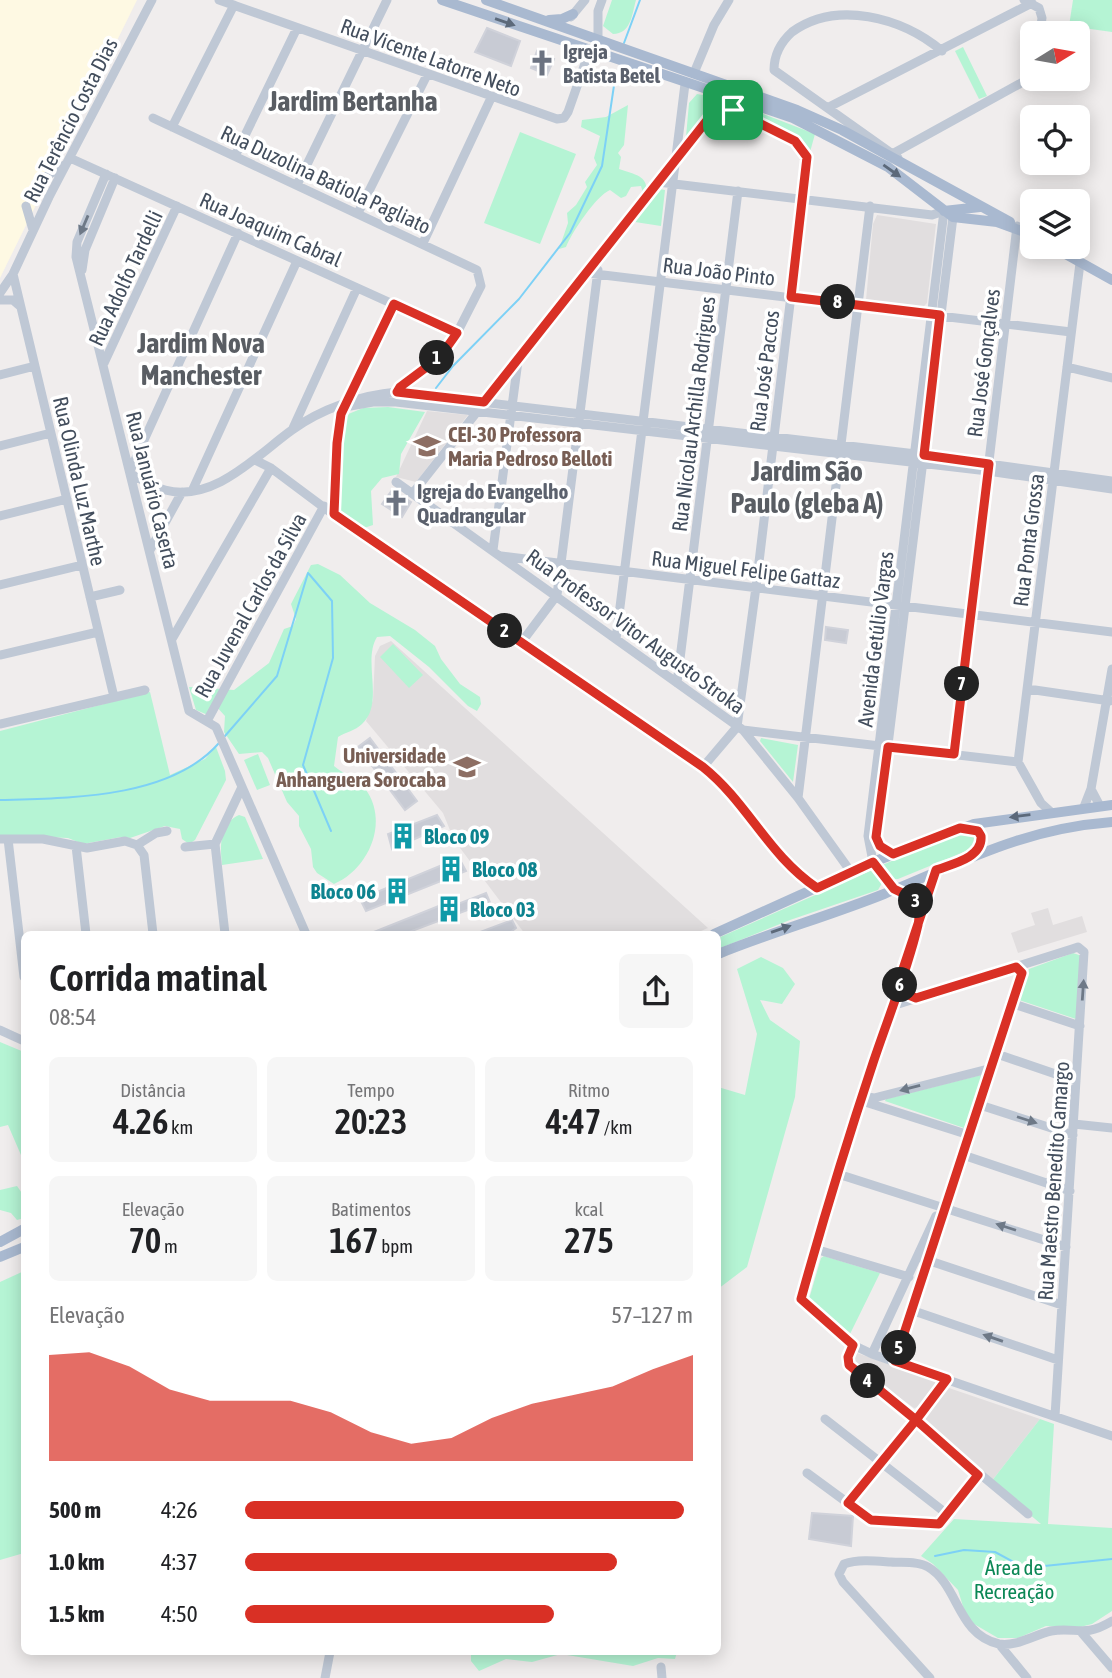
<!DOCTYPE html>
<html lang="pt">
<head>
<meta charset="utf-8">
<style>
	:root { --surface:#fff; --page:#f6f6f6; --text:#202124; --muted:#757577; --accent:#d93025 }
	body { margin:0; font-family:"Asap Condensed",sans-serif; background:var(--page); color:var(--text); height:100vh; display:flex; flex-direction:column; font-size:26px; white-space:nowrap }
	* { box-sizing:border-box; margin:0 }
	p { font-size:23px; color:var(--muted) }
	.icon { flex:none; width:38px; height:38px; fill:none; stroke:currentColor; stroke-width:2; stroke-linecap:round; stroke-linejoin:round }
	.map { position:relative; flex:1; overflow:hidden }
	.drawer { position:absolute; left:21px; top:931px; width:700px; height:724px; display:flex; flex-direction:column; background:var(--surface); border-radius:10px; box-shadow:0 4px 18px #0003 }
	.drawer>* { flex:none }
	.needle { width:46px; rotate:79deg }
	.tools { position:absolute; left:1020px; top:21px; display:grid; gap:14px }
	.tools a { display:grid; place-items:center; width:70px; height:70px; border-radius:10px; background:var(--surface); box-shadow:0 4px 18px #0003; font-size:35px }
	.pin { position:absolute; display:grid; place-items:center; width:60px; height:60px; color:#fff; margin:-30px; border-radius:14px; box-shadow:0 4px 10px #0006 }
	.km { position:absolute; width:35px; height:35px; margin:-18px; border-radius:50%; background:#222; color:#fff; font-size:19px; line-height:35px; text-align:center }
	.round { display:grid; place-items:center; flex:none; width:74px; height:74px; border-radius:10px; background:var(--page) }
	.summary { display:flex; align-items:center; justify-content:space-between; height:119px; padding:0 28px }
	h1 { font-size:38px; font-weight:600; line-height:52px }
	.figures { display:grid; grid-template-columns:repeat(3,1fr); gap:10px; height:119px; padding:7px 28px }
	.figures div { display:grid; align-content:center; border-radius:10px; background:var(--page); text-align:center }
	.figures b { font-size:35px; font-weight:600 }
	.figures small { font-size:19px; font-weight:400 }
	.figures p { font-size:19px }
	.chart { height:196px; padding:14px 28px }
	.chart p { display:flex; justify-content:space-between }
	.chart svg { width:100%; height:126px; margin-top:7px; fill:var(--accent); opacity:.7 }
	ul { padding:0 28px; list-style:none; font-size:23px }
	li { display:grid; grid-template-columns:112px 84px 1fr; align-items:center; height:52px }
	li i { height:18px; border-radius:9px; background:var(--accent) }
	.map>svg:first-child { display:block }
	.commercial { fill:#fef9e3 }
	.education { fill:#e1dedf }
	.green { fill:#b5f4d4 }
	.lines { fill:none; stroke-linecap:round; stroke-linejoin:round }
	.stream { stroke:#7dd1f6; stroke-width:2 }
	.building { fill:#c8cbd4; stroke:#d0d2da; stroke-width:2 }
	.minor { stroke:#bfc8d5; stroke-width:9 }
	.major { stroke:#a9b9d0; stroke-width:10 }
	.oneway { fill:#5c697a }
	.oneway2 { fill:#6e7987 }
	.route-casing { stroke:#fff; stroke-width:14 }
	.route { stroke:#d93025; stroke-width:9 }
	.labels { text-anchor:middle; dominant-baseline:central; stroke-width:7; stroke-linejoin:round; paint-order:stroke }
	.worship-label { font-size:21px; font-weight:bold; fill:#5b616d; stroke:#fff; text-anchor:start }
	.street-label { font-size:21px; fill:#434e5d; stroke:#fff }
	.education-label { font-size:21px; font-weight:bold; fill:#785e54; stroke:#fff; text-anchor:start }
	.culture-label { font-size:21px; font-weight:bold; fill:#0d838f; stroke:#fff; text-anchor:start }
	.park-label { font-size:21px; fill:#0b8755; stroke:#fff }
	.district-label { font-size:28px; font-weight:bold; fill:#595d63; stroke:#fff }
</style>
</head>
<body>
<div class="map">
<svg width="1112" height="1678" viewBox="0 0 1112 1678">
	<rect width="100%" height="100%" fill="#f0eded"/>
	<path class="commercial" d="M0,0H137L0,278Z"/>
	<path class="education" d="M877,215L936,224L927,303L923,307L866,300L873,224Z
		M427,411L468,415L416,482L396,477Z
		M391,641L708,928L694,934H525L454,840L443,813L366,721L373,700L375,656L380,646Z
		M1048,908L1053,925L1082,916L1087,932L1018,953L1011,933L1035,925L1031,913Z
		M857,1353L935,1380V1385L920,1407L914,1408L852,1363L853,1354Z
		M946,1387L1040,1419L991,1482L922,1422L921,1419Z"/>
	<path class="green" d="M612,0H636C632,14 631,34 613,34L603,26Z
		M1073,0H1112V32L1069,26Z
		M963,47L987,96L979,99L955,51Z
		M697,94L725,99L815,134L810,152C788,126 752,117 722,103L710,110L686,137L689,103Z
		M628,105L624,145L618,153L621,157L619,169C632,174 649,175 646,192L643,193L641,186L631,187L626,196L621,198L610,190C596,196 572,232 566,247L559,249L568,223L567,213L576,205L587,187L585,182L597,165L594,158L600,136L581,127L582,120L606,117Z
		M520,132L576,154L540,244L484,223Z
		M659,189L665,190L661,226L635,222Z
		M388,407L425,412L401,454L399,474L382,478L371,491L373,525L364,528L341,513L340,446L346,415L363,408Z
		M318,564L340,575L370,603L415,630L435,646L441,659L460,684L480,697L481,704L477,711L468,706L429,667L390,636L377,637C362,661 385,703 362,724C355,731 346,732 338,737L334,766C346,776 359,778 368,793C388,826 367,870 334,884L317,873L313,867L311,849L299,826V816L287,802L268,758L262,752L239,754L224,732L225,716L215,705L208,715L196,710L189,687H196L199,692L208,688L234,690L269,663L284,629L293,626L296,619L291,604L311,565Z
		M393,644L423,675L409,688L380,657Z
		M150,692L170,775L205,759L216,747L225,771L226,780L195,840L189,844L182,839L180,829L165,826L130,838L121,837L83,844L68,838L0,835V731Z
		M761,738L798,745L793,782L760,741Z
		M258,754L270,785L257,790L244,760Z
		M239,815L245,817L263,859L222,865C220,847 219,824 239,815Z
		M966,831L977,834L976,847L898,879H892L882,865Z
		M872,870L882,883L878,890L790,920L718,949V938Z
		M1073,953L1082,956L1076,1019L1019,1000L1029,969Z
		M761,957L783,968L795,984L782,1004L760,1000L770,1020L800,1041L795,1097L747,1267L718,1289V1087L745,1095L757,1034L737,969Z
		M0,1042L24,1052V1162L8,1125L0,1127Z
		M981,1075L983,1080L964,1128L885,1101L886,1099Z
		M17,1186L24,1196V1218L17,1220L11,1213L0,1210V1190Z
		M824,1256L880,1273L850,1334L809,1299L821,1258Z
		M24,1271V1553L0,1560V1282Z
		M1040,1419L1054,1424L1048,1524L1112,1528V1611L1092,1624L1076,1628L1046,1626L1018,1638H998L974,1624L965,1613L958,1590L933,1564L921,1556L954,1519L1041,1524L991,1482Z
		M471,1652H677L675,1659L658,1658L633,1666L561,1654L532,1662L506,1659L479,1671L471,1661Z"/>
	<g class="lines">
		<path class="stream" d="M624,43L640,0
			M436,388L453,366L519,299L570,233L602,166L616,72
			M309,574L332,601L333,658L303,765L331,831
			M225,736L277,676L308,573
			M0,800C69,798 170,799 219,743
			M935,1556L964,1550L995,1552L1025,1568L1112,1559"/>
	</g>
	<path class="building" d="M487,28L520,41L511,66L475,52Z
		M537,51L554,59L547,75L531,68Z
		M392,490L411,502L402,517L382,504Z
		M826,627L848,630L846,643L825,640Z
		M370,738L417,801L405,810L358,747Z
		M437,815L444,826L392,849L388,834Z
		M459,858L466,871L366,911L360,899Z
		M486,893L491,905L472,913L470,909L404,934H369L456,899L458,904Z
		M512,920L516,928L508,934H475Z
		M812,1513L853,1516L851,1546L809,1539Z"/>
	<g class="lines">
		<path class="minor" d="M219,0L557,119L564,118L568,112L589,52
			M1024,0L1039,8L1042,18L1040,33
			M571,17L585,0
			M598,40V11L602,0
			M694,73L714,25L729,0
			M829,107L1032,3
			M153,118L477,270L481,286L457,333L440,357L400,387L397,392
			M172,127L234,5
			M894,153L1032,77
			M235,156L297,28
			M70,158L457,333
			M898,158L774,70C774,55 781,42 792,32C836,0 902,17 942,51
			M106,174L77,242L76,257L189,711L216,727L306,934
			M658,182L932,215L944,211L868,836L873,862
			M36,183L66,164
			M297,185L387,0
			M26,206L33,230
			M358,213L427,75
			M423,243L491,98
			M82,270L85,250L115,178
			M587,273L1071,332
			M13,274L114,697
			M0,293L13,274L49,197L152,0
			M0,300H13L20,306
			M104,363L177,206
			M1067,367L1112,378
			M0,375L35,366
			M339,408L373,402H396L988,471L1112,489
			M293,428L357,288
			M0,446L51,433
			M255,460L271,468L334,515L703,767C749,804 767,854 817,888
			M130,471L238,233
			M131,474C142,480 154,487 165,490C214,503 257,455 292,430C321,409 361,395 397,392L924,455L1112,481
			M396,482L743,730L798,798L851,872
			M192,491L297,261
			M413,493L712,114L722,109L733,110C755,121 804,136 807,162L756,587L737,727L703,767
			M334,515L339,422L343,407L394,304
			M0,516L67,499
			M150,550L182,492
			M493,550L518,361
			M501,556L1112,632
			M0,585L82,565
			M90,597L120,590
			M172,639L271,468
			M616,639L685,84
			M521,643L557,595L598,270
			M0,655L98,632
			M677,683L738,191
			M1028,689L1110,701
			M207,721L324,506
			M0,724L145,690
			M743,730L1018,762
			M954,755L1017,226
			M1091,789L1112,669
			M798,798L870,206
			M1084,807L1091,789L1100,806
			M1051,812L1041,803L1018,762L1080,263
			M0,839H43L87,848L125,841L137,845L144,855L153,934
			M8,839L24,977
			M137,845L156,833L167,831
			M76,846L86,934
			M185,847L215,844
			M893,854L880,846L877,834L953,217
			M936,870L861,1101L801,1299L853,1345L872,1354L1112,1436
			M894,889L912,897L919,915
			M225,934L215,844L242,787
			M1014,1004L1080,1026
			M892,1006L1072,949L1078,947L1084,952L1055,1416
			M0,1030L24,1041
			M997,1054L1076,1081
			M862,1096L874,1098L992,1068
			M862,1101L969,1135
			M980,1105L1073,1135
			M1074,1124L1112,1128
			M963,1155L1070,1191
			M838,1174L1066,1247
			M815,1249L909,1277
			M921,1258L1062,1305
			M911,1310L1058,1360
			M853,1345L847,1357L849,1365L1028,1514
			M872,1354L936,1216
			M895,1361L1014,1004L1022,976L1021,970L1016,967
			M825,1419L947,1514
			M807,1473L871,1520L939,1524L978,1475
			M848,1503L946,1379
			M1082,1633L1112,1668
			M999,1644L1027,1678
			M661,1667L662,1678
			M325,1678L330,1652
			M930,1678L843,1582L839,1574L844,1564C859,1559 876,1561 891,1562C903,1563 918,1561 928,1567C959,1585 957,1635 999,1644C1016,1647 1034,1635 1051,1631C1077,1626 1082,1639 1112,1621"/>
		<path class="major" d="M442,0L793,118L888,167L953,217L997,222L1027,233
			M486,0L797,110L842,130L1010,222
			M549,20L562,19L573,14
			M944,211L980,207
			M1053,247L1112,280
			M965,829L978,831L981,836L978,849L971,855
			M873,862L894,889
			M714,934L873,862L974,824L1112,805
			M718,954C772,932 829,916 884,894C965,861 1022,829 1112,822
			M0,1242L24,1229
			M0,1257L24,1247"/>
	</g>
	<defs><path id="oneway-solid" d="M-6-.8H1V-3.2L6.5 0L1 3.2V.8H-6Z" transform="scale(1.75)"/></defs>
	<g class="oneway">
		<use href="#oneway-solid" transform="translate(505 22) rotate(19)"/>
		<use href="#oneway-solid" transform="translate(892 171) rotate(35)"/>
		<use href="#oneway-solid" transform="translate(1020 816) rotate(173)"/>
		<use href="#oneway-solid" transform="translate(781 929) rotate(-19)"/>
	</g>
	<g class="oneway2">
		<use href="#oneway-solid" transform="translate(84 225) rotate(113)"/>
		<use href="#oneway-solid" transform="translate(1083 990) rotate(-86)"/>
		<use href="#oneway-solid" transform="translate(910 1088) rotate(165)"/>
		<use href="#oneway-solid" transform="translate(1027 1120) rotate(18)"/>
		<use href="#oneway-solid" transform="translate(1006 1227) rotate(-162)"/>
		<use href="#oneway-solid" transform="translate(993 1338) rotate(-161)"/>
	</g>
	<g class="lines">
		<g class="route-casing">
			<path id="route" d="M733,110L722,109L712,114L484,402L397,392L400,387L440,357L457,333L394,304L341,414L337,443L334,514L703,767C748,803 768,855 817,888L873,862L894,889L915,899C919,908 920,916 918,925C907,972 888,1018 873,1063C847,1141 823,1220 801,1299L853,1345L848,1357L849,1365L916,1420L848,1503L871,1520L939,1524L978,1475L916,1420L947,1379L895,1361L1022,973L1016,967L916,998L904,993L900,978L936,870C952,864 983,858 981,836L978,831L960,828L893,854L880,846L876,837L888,747L954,754L989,464L924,455L940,315L791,297L807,157L795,141L733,110"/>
		</g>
		<use href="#route" class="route"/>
	</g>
	<defs>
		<g id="church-bare" transform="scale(2.1)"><path d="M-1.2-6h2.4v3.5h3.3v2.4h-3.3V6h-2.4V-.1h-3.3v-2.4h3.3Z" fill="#6b7280" stroke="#fff" stroke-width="2.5" paint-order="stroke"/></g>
		<g id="school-bare" transform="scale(2.1)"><path d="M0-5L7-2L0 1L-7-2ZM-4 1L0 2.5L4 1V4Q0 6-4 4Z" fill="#8d6e63" stroke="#fff" stroke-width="2.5" paint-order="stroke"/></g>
		<g id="university-bare" transform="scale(2.1)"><path d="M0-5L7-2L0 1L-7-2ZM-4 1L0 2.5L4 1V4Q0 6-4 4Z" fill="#8d6e63" stroke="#fff" stroke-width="2.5" paint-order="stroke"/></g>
		<g id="building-bare" transform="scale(2.1)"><path d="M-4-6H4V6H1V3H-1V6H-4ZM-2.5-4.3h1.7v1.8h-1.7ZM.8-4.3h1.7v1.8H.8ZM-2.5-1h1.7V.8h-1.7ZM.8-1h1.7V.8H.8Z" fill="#0f9aa8" stroke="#fff" stroke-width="2.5" paint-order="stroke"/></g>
	</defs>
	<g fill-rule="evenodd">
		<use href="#church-bare" x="542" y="63"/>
		<use href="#school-bare" x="427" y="446"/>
		<use href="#church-bare" x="396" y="503"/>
		<use href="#university-bare" x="467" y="767"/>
		<use href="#building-bare" x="403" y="836"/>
		<use href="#building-bare" x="451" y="869"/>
		<use href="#building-bare" x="397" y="891"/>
		<use href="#building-bare" x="449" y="909"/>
	</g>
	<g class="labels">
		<g class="worship-label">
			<text x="563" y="51">Igreja<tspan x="563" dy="24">Batista Betel</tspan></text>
			<text x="417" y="491">Igreja do Evangelho<tspan x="417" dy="24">Quadrangular</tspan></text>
		</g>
		<g class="street-label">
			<text transform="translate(431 57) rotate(20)">Rua Vicente Latorre Neto</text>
			<text transform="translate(70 120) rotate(-63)">Rua Terêncio Costa Dias</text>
			<text transform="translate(326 179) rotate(25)">Rua Duzolina Batiola Pagliato</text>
			<text transform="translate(271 229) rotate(24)">Rua Joaquim Cabral</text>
			<text transform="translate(719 271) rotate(7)">Rua João Pinto</text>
			<text transform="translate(125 278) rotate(-65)">Rua Adolfo Tardelli</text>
			<text transform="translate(983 363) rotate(-83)">Rua José Gonçalves</text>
			<text transform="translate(764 371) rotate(-83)">Rua José Paccos</text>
			<text transform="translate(693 414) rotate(-83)">Rua Nicolau Archilla Rodrigues</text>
			<text transform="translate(80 481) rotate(77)">Rua Olinda Luz Marthe</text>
			<text transform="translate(153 490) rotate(76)">Rua Januário Caserta</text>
			<text transform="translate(1028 540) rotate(-83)">Rua Ponta Grossa</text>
			<text transform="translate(746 569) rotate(7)">Rua Miguel Felipe Gattaz</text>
			<text transform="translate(250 605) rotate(-61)">Rua Juvenal Carlos da Silva</text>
			<text transform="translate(636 631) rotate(36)">Rua Professor Vitor Augusto Stroka</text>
			<text transform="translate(875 639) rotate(-83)">Avenida Getúlio Vargas</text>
			<text transform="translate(1053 1181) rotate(-86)">Rua Maestro Benedito Camargo</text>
		</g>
		<g class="education-label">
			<text x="448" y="434">CEI-30 Professora<tspan x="448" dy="24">Maria Pedroso Belloti</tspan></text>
			<text x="446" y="755" text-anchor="end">Universidade<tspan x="446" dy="24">Anhanguera Sorocaba</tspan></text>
		</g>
		<g class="culture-label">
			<text x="424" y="836">Bloco 09</text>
			<text x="472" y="869">Bloco 08</text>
			<text x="376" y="891" text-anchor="end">Bloco 06</text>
			<text x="470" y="909">Bloco 03</text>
		</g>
		<g class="park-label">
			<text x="1014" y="1567">Área de<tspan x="1014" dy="24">Recreação</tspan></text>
		</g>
		<g class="district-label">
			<text x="353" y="101">Jardim Bertanha</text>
			<text x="201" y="343">Jardim Nova<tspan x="201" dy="32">Manchester</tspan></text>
			<text x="807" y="471">Jardim São<tspan x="807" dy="32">Paulo (gleba A)</tspan></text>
		</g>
	</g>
</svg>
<div class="tools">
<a><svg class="needle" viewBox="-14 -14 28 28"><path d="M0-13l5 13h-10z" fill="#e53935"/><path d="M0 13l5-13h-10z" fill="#757577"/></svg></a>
<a><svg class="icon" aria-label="locate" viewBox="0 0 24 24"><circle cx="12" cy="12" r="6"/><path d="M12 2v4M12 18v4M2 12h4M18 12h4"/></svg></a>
<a><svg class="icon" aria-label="layers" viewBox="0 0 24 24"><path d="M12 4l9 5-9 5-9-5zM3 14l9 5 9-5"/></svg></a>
</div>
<div class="pin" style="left:733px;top:110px;background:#1e9e55"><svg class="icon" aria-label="arrive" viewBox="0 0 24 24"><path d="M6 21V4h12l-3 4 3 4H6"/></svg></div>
<b class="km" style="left:437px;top:358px">1</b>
<b class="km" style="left:505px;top:631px">2</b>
<b class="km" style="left:916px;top:901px">3</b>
<b class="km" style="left:868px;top:1381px">4</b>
<b class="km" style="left:899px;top:1348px">5</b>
<b class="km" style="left:900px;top:985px">6</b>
<b class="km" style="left:962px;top:684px">7</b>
<b class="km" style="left:838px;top:302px">8</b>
<section class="drawer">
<div class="summary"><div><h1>Corrida matinal</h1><p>08:54</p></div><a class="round"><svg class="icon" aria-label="share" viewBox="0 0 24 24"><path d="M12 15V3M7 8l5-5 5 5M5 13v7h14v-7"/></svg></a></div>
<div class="figures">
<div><p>Distância</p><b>4.26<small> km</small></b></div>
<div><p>Tempo</p><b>20:23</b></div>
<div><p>Ritmo</p><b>4:47<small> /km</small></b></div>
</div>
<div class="figures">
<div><p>Elevação</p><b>70<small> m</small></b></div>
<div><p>Batimentos</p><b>167<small> bpm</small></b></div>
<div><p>kcal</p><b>275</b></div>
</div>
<div class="chart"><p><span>Elevação</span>57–127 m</p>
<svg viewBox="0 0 160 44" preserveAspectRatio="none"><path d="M0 44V7L10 6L20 11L30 19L40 23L50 23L60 23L70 27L80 34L90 38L100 36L110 29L120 24L130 21L140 18L150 12L160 7V44z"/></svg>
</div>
<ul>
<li><b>500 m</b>4:26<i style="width:98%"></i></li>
<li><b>1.0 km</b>4:37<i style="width:83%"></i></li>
<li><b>1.5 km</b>4:50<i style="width:69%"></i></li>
</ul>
</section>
</div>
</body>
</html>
